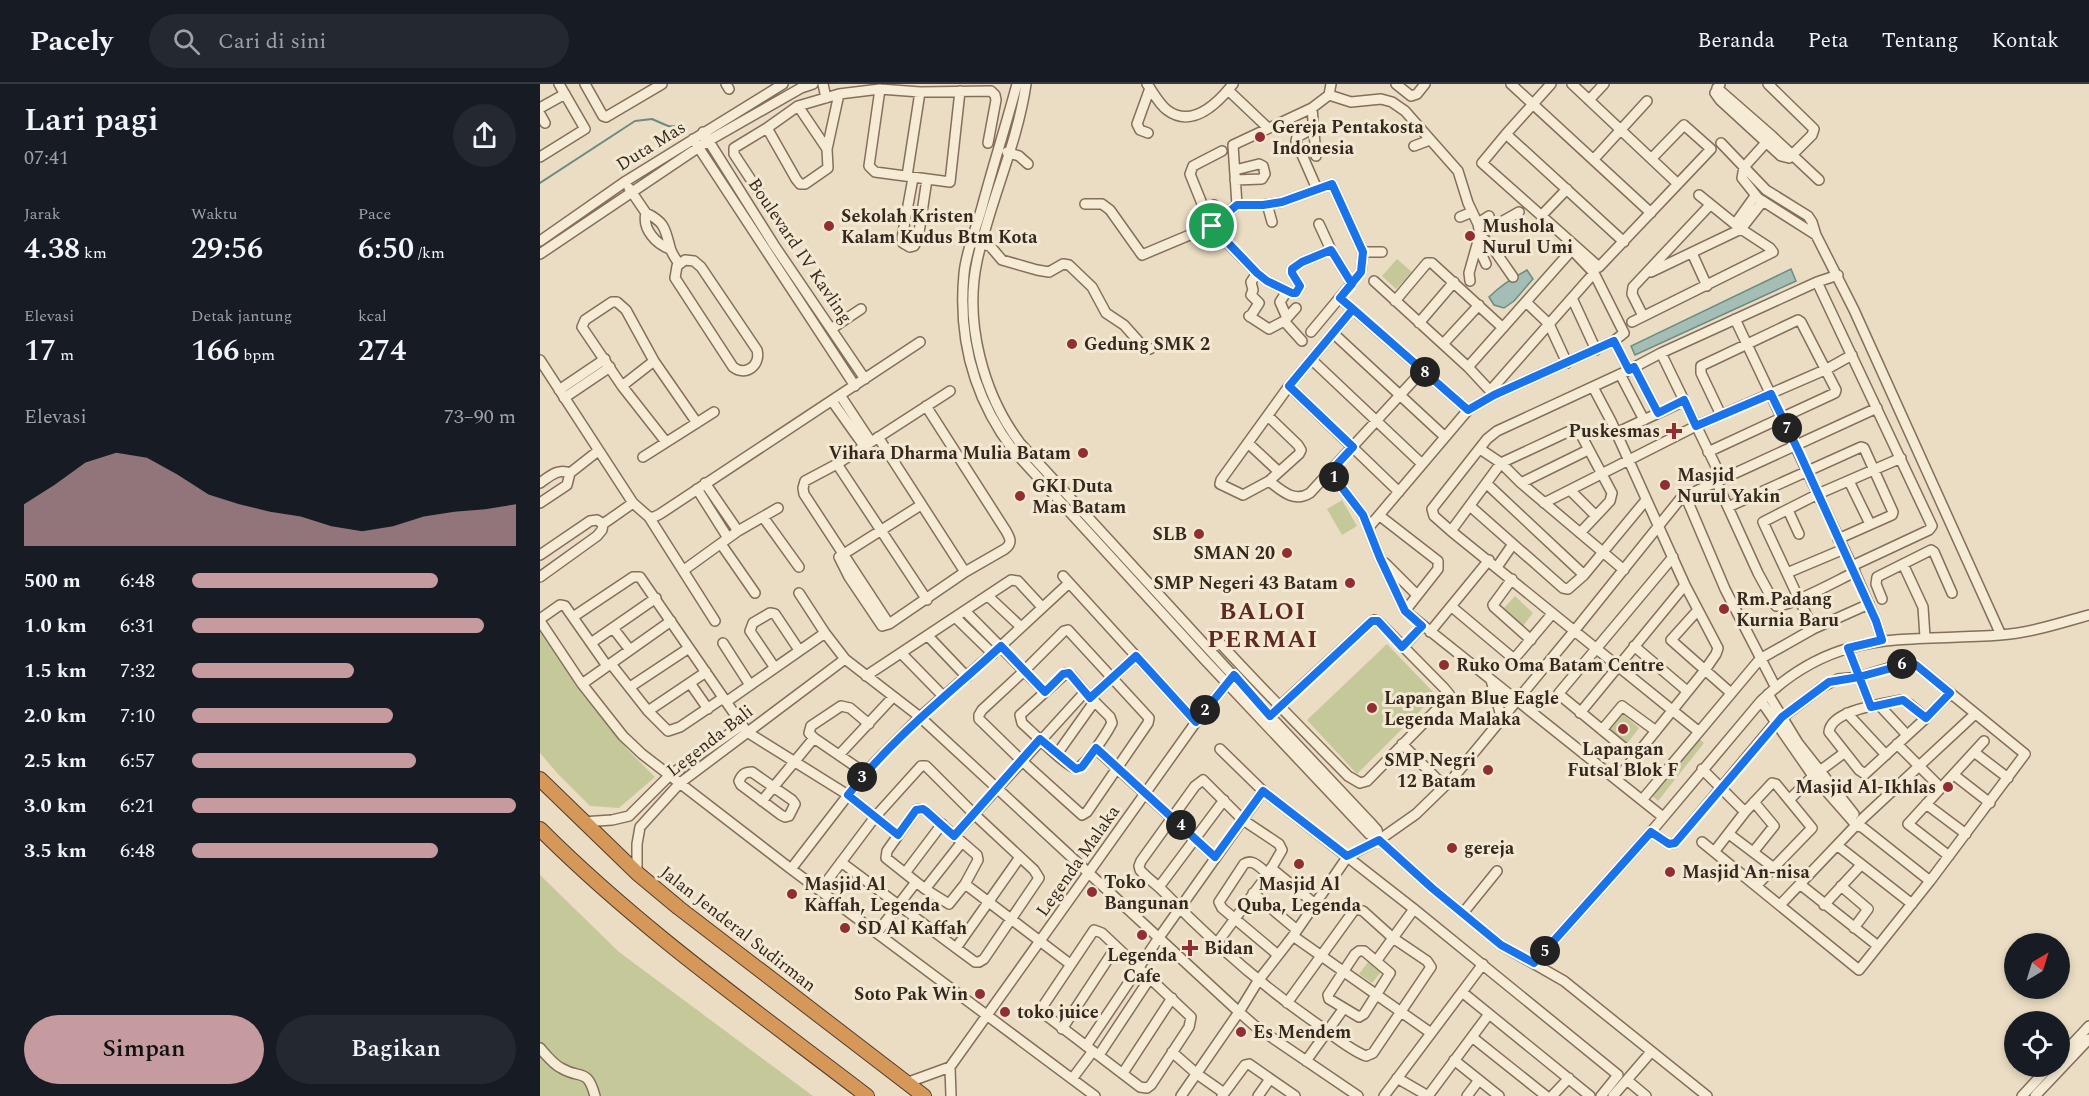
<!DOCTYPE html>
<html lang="id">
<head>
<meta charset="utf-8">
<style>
	:root { --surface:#171b24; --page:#242831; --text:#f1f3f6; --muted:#9ea1a6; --line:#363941; --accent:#c59b9f }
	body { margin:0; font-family:Spectral,serif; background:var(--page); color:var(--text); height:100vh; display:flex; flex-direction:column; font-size:22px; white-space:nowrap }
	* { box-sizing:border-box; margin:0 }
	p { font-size:20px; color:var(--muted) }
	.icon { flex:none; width:33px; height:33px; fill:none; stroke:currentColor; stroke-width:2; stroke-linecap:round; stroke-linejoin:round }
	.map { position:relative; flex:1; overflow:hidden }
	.drawer { display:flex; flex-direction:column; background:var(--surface); width:540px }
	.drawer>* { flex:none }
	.needle { width:39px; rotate:38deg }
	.tools { position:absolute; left:1464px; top:849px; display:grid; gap:12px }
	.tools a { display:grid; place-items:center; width:66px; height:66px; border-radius:50%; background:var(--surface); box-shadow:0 3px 9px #0003; font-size:30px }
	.pin { position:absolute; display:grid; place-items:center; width:51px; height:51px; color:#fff; margin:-26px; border:3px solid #fff; border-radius:50%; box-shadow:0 2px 6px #0007 }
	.km { position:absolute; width:30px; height:30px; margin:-15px; border-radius:50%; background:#222; color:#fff; font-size:16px; line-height:30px; text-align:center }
	.round { display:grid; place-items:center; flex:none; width:63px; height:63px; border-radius:32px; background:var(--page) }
	.summary { display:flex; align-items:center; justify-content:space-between; height:102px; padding:0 24px }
	h1 { font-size:33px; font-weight:600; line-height:45px }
	.figures { display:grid; grid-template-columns:repeat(3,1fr); gap:9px; height:102px; padding:6px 24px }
	.figures div { display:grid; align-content:center }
	.figures b { font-size:30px; font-weight:600 }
	.figures small { font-size:16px; font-weight:400 }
	.figures p { font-size:16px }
	.chart { height:168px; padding:12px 24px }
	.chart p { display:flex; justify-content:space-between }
	.chart svg { width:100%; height:108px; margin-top:6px; fill:var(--accent); opacity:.7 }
	.cta { display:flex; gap:12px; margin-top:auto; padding:12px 24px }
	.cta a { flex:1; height:69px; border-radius:36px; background:var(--accent); color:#111; font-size:24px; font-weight:600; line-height:69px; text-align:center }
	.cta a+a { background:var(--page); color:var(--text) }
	ul { padding:0 24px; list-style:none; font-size:20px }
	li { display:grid; grid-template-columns:96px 72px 1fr; align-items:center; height:45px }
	li i { height:15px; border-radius:8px; background:var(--accent) }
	header { display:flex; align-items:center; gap:36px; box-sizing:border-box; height:84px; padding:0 30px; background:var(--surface); border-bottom:2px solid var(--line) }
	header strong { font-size:28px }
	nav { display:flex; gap:33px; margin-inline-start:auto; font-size:21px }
	.search { width:420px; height:54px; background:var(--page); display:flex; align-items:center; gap:15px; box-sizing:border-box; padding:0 21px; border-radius:33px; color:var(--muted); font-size:22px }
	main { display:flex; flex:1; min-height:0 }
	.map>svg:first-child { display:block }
	.green { fill:#c5c898 }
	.water { fill:#a5beb5; stroke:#6c8b82; stroke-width:1.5 }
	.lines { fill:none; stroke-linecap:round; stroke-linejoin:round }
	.stream { stroke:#6c8b82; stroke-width:2 }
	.minor-casing { stroke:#846f5b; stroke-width:12 }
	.highway-casing { stroke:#523d2f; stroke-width:16 }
	.minor { stroke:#f6ebd5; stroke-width:9 }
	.highway { stroke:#d59858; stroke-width:14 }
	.route-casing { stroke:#fff; stroke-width:12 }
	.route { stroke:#1a73e8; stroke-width:8 }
	.poi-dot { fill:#8f2f34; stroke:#f3e8d2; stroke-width:2 }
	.labels { text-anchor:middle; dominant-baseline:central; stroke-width:6; stroke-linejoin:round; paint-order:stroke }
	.poi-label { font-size:18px; font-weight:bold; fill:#35281e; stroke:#f3e8d2; text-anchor:start }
	.street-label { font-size:18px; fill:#35281e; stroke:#f3e8d2 }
	.district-label { font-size:24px; font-weight:bold; letter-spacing:1.5px; fill:#5f2a20; stroke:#f3e8d2 }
</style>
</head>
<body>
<header>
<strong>Pacely</strong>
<div class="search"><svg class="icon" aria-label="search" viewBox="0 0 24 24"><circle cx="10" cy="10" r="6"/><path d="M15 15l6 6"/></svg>Cari di sini</div>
<nav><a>Beranda</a><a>Peta</a><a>Tentang</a><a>Kontak</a></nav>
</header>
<main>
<section class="drawer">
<div class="summary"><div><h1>Lari pagi</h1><p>07:41</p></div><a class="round"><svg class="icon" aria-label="share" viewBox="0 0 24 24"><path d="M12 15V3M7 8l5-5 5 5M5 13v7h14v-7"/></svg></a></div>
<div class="figures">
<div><p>Jarak</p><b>4.38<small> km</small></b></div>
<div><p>Waktu</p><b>29:56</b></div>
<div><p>Pace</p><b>6:50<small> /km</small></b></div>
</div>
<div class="figures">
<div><p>Elevasi</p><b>17<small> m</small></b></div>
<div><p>Detak jantung</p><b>166<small> bpm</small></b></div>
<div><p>kcal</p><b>274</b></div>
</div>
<div class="chart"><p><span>Elevasi</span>73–90 m</p>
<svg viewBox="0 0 160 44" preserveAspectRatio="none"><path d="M0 44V27L10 19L20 10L30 6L40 8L50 15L60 23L70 27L80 30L90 32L100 36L110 38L120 36L130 32L140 30L150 29L160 27V44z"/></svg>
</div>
<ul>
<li><b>500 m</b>6:48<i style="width:76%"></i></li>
<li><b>1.0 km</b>6:31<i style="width:90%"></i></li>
<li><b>1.5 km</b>7:32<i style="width:50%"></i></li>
<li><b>2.0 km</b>7:10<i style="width:62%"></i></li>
<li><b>2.5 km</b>6:57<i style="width:69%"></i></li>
<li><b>3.0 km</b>6:21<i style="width:100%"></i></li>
<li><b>3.5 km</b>6:48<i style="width:76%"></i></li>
</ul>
<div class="cta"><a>Simpan</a><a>Bagikan</a></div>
</section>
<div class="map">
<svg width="1549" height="1012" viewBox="0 0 1549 1012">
	<rect width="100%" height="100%" fill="#ebddc3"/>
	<path class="green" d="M857,175L872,188L856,205L842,192Z
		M802,416L817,442L802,451L787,425Z
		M975,512L993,529L983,542L964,524Z
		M0,548L41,609L87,665L115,693L79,724L50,722L18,690L0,669Z
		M847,560L896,611L817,690L767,636Z
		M1081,628L1099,644L1086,661L1068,645Z
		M1157,653L1164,659L1118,717L1111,711Z
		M0,791L79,868L273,1012H0Z
		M828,878L841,888L832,899L819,890Z"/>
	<path class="water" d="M1251,185L1256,197L1095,271L1091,262Z
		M987,186L993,195L974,217L964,224L954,221L949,213C961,201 972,194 987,186Z"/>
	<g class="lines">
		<path class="stream" d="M0,99L95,37L112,35L128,42L144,43"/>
		<g class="minor-casing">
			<path id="minor" d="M45,0L63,32L66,33L122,0
				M186,0L189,5
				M283,0L286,14
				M477,0C466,41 453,82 442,123C436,145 426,167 424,190C418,254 434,314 473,366L665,576L829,750L839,756L892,804L961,861L1024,897L1167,1012
				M486,0C477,61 450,117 437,177C424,238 443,310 480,359L730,632L829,737L837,746L839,756
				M607,0C613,8 619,20 627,26C652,45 678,19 693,0
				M856,0L871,12L877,10L885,0
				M971,0L1111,129
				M1011,0L966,50L942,79L1059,183L1171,65L1144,41L1112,74
				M1032,0L1138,100
				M1180,0L1175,9L1180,16L1241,72L1249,74L1272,51L1274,45L1228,0
				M1177,4L1232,52L1279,96
				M340,5L329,82L335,88L410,98L420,7
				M688,6L727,43
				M789,11L811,18L841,15L852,18L865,27L918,87L928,119L938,140L940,150L929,189L930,197
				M1049,16L1064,0
				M258,22L287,65
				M0,24L25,10
				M772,24L776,72
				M0,30L5,39
				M227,44L256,95L260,100H265L288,84L287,65L299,10
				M772,45L757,53L756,57L777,105
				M163,48L234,161L325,295
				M608,49L600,46L597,40L610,4
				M966,50L1084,158
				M1232,52L1204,83L1202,94L1218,114L1276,151
				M153,55L315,302
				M1181,59L1226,106L1268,132L1272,138L1276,151L1314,226L1461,551
				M874,62L890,56
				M682,67L653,82L650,90L671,142L717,189L711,198L713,206L711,211L719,219L710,233
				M467,68L479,72L488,80
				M0,73L45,45L19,0
				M1054,75L1107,17
				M695,86L719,80L723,82L725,90L722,95L695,96
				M367,92L380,8
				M373,94L362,154L363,159L370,163L374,162L378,155L387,95
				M89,104L106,129
				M221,111L194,70V64L227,44L258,22L299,10L340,5L380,8L451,7L455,11L456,16L448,59
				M545,120H562L570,126L602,171L671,142L697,121H723L742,118L792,100L823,168L821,188L771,248
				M727,120L732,138
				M674,121L682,133
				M697,121L693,61L772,24L789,11L791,0
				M1002,131L1027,105
				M920,133L932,128
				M938,139L949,132
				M779,140L791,166L812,200
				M1195,140L1215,112
				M940,150L979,128
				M940,152L950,160L973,193
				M0,157L86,97L243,0
				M436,159L450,162L462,176L497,186L509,188L523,180L529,181L552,203L566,229L584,241L601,260L610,265
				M130,165C116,160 102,145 106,129C125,138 125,145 130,163C131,169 136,175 139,180
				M943,165L941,169L946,180
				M823,168H842
				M1152,169L1167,202
				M0,170L168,57L261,4L273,0
				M145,176L154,177L161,183L217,266C221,281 206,293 193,283L135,194L137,182Z
				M1111,188L1201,145L1223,117
				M717,189L727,197L752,209H756L760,202L752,189V185L762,178L791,166
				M834,197L928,283L954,311
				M1277,198L1392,442L1389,446L1312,482
				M747,207L740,218L747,234L756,224
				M800,214L928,326
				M1032,214L1056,266
				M855,217L887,179H892L963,244
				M986,218L1009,240L1027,279
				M709,232L729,245L744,237
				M1103,232L1092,210L1093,203L1170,121
				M747,234L744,237L762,257
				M1195,235L1312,482L1336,537L1342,556
				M1092,238L1233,168L1230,164L1201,145L1159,111
				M879,239L914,198
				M291,245L321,225
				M793,249L904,352
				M1074,257L1089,286
				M903,260L939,221
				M1121,269L1182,395
				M771,275L882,380
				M0,276L93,419L109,433L175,537
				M1094,283L1118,329
				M1080,290L1104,336
				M82,302L114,277
				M749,302L859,408
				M1053,303L1071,337L1145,501L1178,564L1176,570L1165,586L1077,695
				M19,306L65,275
				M950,307L1054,189
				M300,311L331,358
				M24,314L70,283
				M292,317L324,362
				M728,332L758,361L761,366L759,370L729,397L703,411L680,400L681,396L749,302L813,225
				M1076,349L1144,317
				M338,353L425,488
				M126,358L82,302L42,243L45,236L72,218H77L86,226L114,277L157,339
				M708,359L739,388
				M940,365L961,379L981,399L1084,486
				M1168,368L1295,309L1296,306L1261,238L1258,236L1161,282V289L1181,331
				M103,373L174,328
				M297,380L387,516
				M790,388L823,431L840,474L865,527L1123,733
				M729,397C742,407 754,419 770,409L883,286
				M1176,397L1218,489L1236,522C1252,522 1298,496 1315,488
				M1309,397L1330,440
				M0,399C10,392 18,384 30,389
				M165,399L198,447
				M981,399L1048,366
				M947,400L1044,491
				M157,405L188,454
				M1031,407L1056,432
				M1145,411L1185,505L1236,604
				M0,419L27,401L30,389L58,367
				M1004,419L1156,342L1287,285L1312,271
				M381,421L299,473L309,493L342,542L349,540L425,488L465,465C473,459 470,454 466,447L386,322
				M930,422L1023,504L1028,505L1044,491L1106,416
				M1188,423L1321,363L1324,364L1353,428L1352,431L1298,455
				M1248,426L1259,450
				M840,432L898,477V485L865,527
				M109,433H114L120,430L380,258
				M223,433L259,483
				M829,443L928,326L954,311L1074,257L1084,249L1054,189L1034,168H1030L928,283
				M911,447L961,379L1034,345L1039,347L1072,409L1070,417L1040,449
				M181,460L215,509
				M0,471L50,437L57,436L63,440
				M845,479L877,511
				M1363,480L1383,523L1385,553
				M957,483L973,460
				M144,486L198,447L238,424
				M1247,489L1304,465
				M523,492L656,638
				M0,493L57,452L62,446L63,440L93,419
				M972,495L953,521L954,523L991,556
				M259,509L285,549L305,575L380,633L699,928L715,942L818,1012
				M448,512L481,543
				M1342,515L1336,500L1337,493L1391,466L1394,468L1412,509
				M912,523L974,575L1012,530
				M1158,526L1131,556L1191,609
				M425,527L505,608
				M33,533L93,493H100L207,648L308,711L358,751
				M416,534L453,570
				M0,535L20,521L25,522L67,582
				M0,537L42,600L83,652L102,670L251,785L555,1012
				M349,540L264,410L263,404L265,397L297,380L410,307
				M73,544L90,566
				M1273,545L1223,438L1278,410L1361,374
				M528,546L609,634L608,639L547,728L542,731L481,676L439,635V631L442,626L484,587L524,547Z
				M890,548L949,476
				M388,552L427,593
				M51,559L116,514
				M183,559L210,601
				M680,559C721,604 765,648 808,692L820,699L827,697L907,615L909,610L904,604L838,537L834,536L832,537L740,622L730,632
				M1094,562L1147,607
				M863,563L882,542
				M1308,564L1331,623
				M361,569L404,613
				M71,580L108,627L128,647L140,643L183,614
				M235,584L210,547L213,539L230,529L235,530L259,566
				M526,589L531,591L545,608L570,633L572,639C568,647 543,687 535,684C526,682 491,647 482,639L480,631Z
				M326,592L471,496L478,497L502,523
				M951,596L962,636
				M150,599L168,625
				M42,600L131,537
				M90,603L149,564
				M1228,610L1258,659L1314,730
				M550,614L596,572
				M1221,617L1273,692L1317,742L1322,743L1390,797
				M186,618L285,549
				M1339,621L1367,651
				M108,627L166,588
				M1040,629L1145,501
				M1307,629L1346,671
				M1386,634L1369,620L1361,616C1343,620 1291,626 1289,648L1319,686L1325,690L1386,634L1410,609
				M1062,646L1082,622L1116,647
				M1158,647L911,447L894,432L892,425L947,355L957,347L1089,286L1121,269L1277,198L1298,191
				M862,660L904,702
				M1357,660L1401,704
				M556,665L675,773
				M680,665L723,707L874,825L1078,991L1061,1012
				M1434,668L1468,694
				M517,670L554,618
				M299,671L353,613
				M1095,673L1021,612L1019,609L1133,473
				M1162,685L1205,728
				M212,688L252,716L255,720L249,732L245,733L241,731L201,701L199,697C202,690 205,688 212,688Z
				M325,689L274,654L269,649L271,642L301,622L310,624L329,640
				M1414,691L1450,719
				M1102,716L1220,575L1273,545L1329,520
				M1249,716L1273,692L1304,669
				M222,717L274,654
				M1214,718L1234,742L1214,767
				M1386,720L1426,750
				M381,725L386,727L437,771L438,776L425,800L409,820L385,805L346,774L347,767L376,726Z
				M42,738L72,736L89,732L130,691L202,641
				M1111,748L1129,760L1135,759L1235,639L1282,603L1298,595L1319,593L1365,579L1376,581L1485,670L1390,797L1319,886L1162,758
				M1189,750L1234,784
				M414,752L545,608
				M1298,762L1372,820
				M1174,768L1205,728L1232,699L1236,700L1272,744L1216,802
				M1409,772L1368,740L1444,657
				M731,784L775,820
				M251,785L325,689L342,671L380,633L461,562L529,499
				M97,789V760L100,743L140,699L305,575
				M365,789L402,740
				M728,790C720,784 713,774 704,780L679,818L682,824L738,871
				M425,800L530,880
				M1261,801L1338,862
				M1301,802L1328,825L1314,844
				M619,803L684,716
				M281,805L335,733L381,682H386L434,730L494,786L499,794L444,875L439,878H435L416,864L301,778
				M385,805L422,758
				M713,809L757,846
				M1240,821L1320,737L1435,630
				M1284,821L1321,781
				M923,829L957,787
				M554,846L562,849L651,933L649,943L611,1001L607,1004L600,1003L503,929L501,925Z
				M337,849L376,798
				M753,852L891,949
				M677,859L728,790L742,766L739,760L703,736L663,696L655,702L601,777L599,782L600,786C607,794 616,800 623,807C671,857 723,903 780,942C794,952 810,966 826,972L833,969L891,883L887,877L853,854L823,827L815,825L747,919
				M416,864L480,773
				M819,867H824L850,889L824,930L819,933L789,915L788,911L815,870Z
				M837,876L874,825
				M994,879L1111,748L1221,617C1297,543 1364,558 1460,551C1490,549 1520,539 1549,531
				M922,908L1050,1012
				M522,945L576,863
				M932,953L1006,1012
				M546,962L618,855L723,707
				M0,964C6,971 13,980 21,984C41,996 47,983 55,1012
				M632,968L657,990L684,1009
				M559,971L610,894
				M1520,973L1549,942
				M914,976L959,1012
				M766,977L804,924
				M410,983L656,638L690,596
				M583,989L632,914
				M857,994L888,1012
				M532,995L553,967
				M1087,996L1106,1012
				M366,999L410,983L411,1012
				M641,1012L699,928L718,897L753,852L808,772L839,756L876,730L913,694L1035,546L1141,414L1337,324
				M682,1012L705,981L709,980L755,1012
				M718,1012L730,995
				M844,1012L943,880
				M888,1012L949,930
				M927,1012L939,996
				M1012,1012L1029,994
				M1073,1012L1111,968
				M1482,1012L1510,982
				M1495,1012L1549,955"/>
		</g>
		<g class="highway-casing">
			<path id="highway" d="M0,695L97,789L139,824L384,1012
				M0,745C100,845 215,926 327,1012"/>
		</g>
		<use href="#minor" class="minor"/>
		<use href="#highway" class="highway"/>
	</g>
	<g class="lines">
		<g class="route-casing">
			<path id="route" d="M672,142L717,189L727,197L752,209H756L760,202L752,189V185L762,178L791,166L812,200L800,214L813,225L749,302L813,363L790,388L823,431L840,474L865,527L882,542L862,563L838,537H832L730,632L694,591L656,638L596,572L550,614L529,589L523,590L505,608L461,562C409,610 352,654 308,711L358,751L376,726L383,725L386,727L414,752L500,655L536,685L542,683L556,664L675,773L723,707L807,772L839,756L892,804L961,861L994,879L1111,748L1129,760L1135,759L1242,633L1289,598L1319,593L1370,579L1376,581L1410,609L1386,634L1363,616L1331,623L1308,564L1342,556L1336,537L1259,368L1231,310L1156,342L1144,316L1118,329L1094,283L1089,286L1074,257L954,311L928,326L813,225L800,214L821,188L823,168L792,100L742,118L723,121H697L672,142"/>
		</g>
		<use href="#route" class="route"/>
	</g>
	<g class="poi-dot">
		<circle cx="720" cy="53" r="6"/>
		<circle cx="289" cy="142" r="6"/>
		<circle cx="930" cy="152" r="6"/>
		<circle cx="532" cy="260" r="6"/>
		<path d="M1131 338h6v6h6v6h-6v6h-6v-6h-6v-6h6z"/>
		<circle cx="543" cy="369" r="6"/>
		<circle cx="1125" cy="401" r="6"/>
		<circle cx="480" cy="412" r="6"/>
		<circle cx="659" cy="450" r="6"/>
		<circle cx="747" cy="469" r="6"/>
		<circle cx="810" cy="499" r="6"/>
		<circle cx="1184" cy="525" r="6"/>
		<circle cx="904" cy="581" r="6"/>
		<circle cx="832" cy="624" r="6"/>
		<circle cx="1083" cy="645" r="6"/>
		<circle cx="948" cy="686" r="6"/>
		<circle cx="1408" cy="703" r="6"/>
		<circle cx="912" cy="764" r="6"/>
		<circle cx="759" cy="780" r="6"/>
		<circle cx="1130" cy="788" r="6"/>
		<circle cx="552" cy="808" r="6"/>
		<circle cx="252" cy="810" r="6"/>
		<circle cx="305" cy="844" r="6"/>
		<circle cx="602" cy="851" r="6"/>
		<path d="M647 855h6v6h6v6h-6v6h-6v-6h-6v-6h6z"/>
		<circle cx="440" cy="910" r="6"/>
		<circle cx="465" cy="928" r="6"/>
		<circle cx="701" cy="948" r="6"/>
	</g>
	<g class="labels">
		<g class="poi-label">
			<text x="732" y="43">Gereja Pentakosta<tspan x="732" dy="21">Indonesia</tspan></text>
			<text x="301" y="132">Sekolah Kristen<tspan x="301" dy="21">Kalam Kudus Btm Kota</tspan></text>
			<text x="942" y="142">Mushola<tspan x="942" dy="21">Nurul Umi</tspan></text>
			<text x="544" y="260">Gedung SMK 2</text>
			<text x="1120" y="347" text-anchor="end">Puskesmas</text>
			<text x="531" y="369" text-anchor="end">Vihara Dharma Mulia Batam</text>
			<text x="1137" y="391">Masjid<tspan x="1137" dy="21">Nurul Yakin</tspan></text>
			<text x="492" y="402">GKI Duta<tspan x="492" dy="21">Mas Batam</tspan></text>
			<text x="647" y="450" text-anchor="end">SLB</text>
			<text x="735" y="469" text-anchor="end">SMAN 20</text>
			<text x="798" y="499" text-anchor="end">SMP Negeri 43 Batam</text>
			<text x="1196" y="515">Rm.Padang<tspan x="1196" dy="21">Kurnia Baru</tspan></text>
			<text x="916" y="581">Ruko Oma Batam Centre</text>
			<text x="844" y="614">Lapangan Blue Eagle<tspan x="844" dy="21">Legenda Malaka</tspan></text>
			<text x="1083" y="665" text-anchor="middle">Lapangan<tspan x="1083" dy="21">Futsal Blok F</tspan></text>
			<text x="936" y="676" text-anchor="end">SMP Negri<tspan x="936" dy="21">12 Batam</tspan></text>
			<text x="1396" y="703" text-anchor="end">Masjid Al-Ikhlas</text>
			<text x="924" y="764">gereja</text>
			<text x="1142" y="788">Masjid An-nisa</text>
			<text x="564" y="798">Toko<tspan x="564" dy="21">Bangunan</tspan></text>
			<text x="264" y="800">Masjid Al<tspan x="264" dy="21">Kaffah, Legenda</tspan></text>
			<text x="759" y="800" text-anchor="middle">Masjid Al<tspan x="759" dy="21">Quba, Legenda</tspan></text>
			<text x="317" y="844">SD Al Kaffah</text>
			<text x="664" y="864">Bidan</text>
			<text x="602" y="871" text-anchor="middle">Legenda<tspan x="602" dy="21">Cafe</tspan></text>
			<text x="428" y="910" text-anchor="end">Soto Pak Win</text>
			<text x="477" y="928">toko juice</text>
			<text x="713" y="948">Es Mendem</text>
		</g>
		<g class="street-label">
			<text transform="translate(111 62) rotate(-32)">Duta Mas</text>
			<text transform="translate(260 167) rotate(56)">Boulevard IV Kavling</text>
			<text transform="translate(170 657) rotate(-38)">Legenda Bali</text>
			<text transform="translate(538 777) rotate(-55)">Legenda Malaka</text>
			<text transform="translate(198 845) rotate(38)">Jalan Jenderal Sudirman</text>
		</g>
		<g class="district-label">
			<text x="723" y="528">BALOI<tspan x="723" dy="28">PERMAI</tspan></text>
		</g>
	</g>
</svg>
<div class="tools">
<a><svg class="needle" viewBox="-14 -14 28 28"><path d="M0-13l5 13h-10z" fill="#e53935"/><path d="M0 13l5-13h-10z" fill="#9ea1a6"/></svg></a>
<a><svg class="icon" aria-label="locate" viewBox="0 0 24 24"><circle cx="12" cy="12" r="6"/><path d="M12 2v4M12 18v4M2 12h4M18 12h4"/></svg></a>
</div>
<div class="pin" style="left:672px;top:142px;background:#1e9e55"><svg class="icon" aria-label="arrive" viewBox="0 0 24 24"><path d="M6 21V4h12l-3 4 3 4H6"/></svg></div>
<b class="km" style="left:794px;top:393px">1</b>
<b class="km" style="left:665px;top:626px">2</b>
<b class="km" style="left:322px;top:693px">3</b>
<b class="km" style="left:641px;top:741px">4</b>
<b class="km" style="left:1005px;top:867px">5</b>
<b class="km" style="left:1362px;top:580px">6</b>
<b class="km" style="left:1247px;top:344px">7</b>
<b class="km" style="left:885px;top:288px">8</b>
</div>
</main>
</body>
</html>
